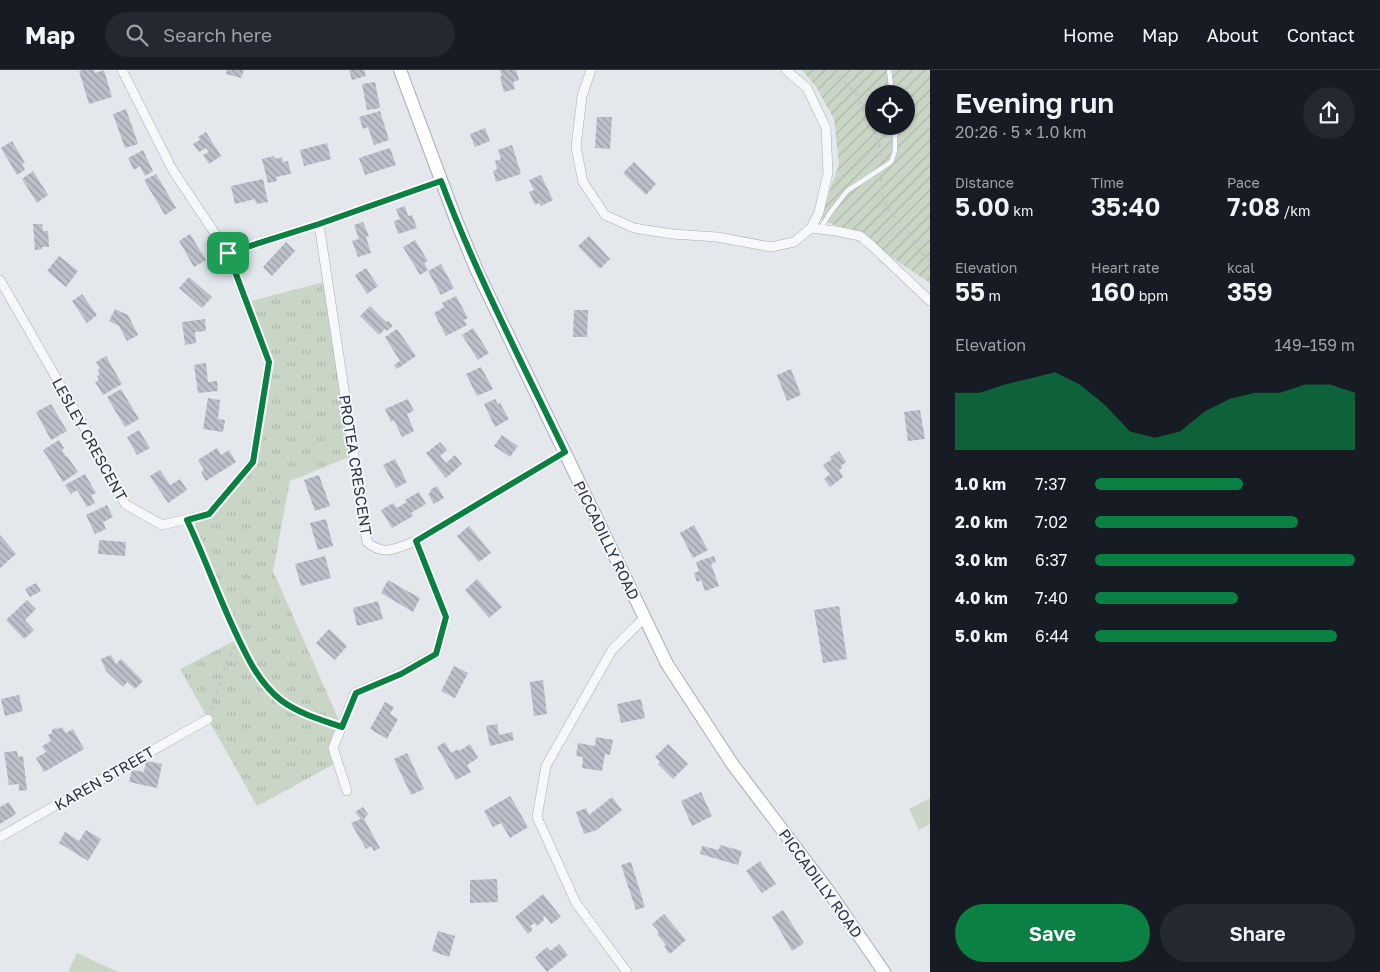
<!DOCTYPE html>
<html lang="en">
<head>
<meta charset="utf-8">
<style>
	:root { --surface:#171b24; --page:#242831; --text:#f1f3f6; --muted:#9ea1a6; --line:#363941; --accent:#0b8043 }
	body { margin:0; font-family:"Golos Text",sans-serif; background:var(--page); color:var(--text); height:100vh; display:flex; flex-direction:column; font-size:19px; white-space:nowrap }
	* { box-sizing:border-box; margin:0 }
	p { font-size:16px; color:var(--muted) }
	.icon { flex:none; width:28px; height:28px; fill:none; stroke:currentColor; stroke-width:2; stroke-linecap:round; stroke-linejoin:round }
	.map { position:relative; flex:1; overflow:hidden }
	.details { display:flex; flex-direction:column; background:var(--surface); width:450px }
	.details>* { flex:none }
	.buttons { position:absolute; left:865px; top:15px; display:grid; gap:10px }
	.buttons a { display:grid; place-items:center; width:50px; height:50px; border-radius:50%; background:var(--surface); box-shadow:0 1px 4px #0004; font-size:25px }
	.pin { position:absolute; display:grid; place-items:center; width:42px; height:42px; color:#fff; margin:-21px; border-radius:10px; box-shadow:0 2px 8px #0006 }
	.round { display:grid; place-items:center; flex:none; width:52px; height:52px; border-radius:26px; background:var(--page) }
	.summary { display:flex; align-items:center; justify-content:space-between; height:85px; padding:0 25px }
	h1 { font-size:28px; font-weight:600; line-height:38px }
	.metrics { display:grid; grid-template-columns:repeat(3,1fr); gap:8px; height:85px; padding:5px 25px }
	.metrics div { display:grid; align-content:center }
	.metrics b { font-size:25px; font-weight:600 }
	.metrics small { font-size:14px; font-weight:400 }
	.metrics p { font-size:14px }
	.chart { height:140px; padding:10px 25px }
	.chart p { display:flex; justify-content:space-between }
	.chart svg { width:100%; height:90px; margin-top:5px; fill:var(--accent); opacity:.7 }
	.primary-button { display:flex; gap:10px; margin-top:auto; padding:10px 25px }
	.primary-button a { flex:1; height:58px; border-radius:30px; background:var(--accent); color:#fff; font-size:20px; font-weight:600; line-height:58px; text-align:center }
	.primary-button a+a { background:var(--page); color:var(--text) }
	ul { padding:0 25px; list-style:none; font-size:16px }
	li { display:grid; grid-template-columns:80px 60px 1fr; align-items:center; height:38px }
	li i { height:12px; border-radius:6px; background:var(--accent) }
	header { display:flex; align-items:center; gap:30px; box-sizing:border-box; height:70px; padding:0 25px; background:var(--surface); border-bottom:1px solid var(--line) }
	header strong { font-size:24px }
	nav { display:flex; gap:28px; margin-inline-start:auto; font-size:18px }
	.search { width:350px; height:45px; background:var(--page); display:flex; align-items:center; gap:12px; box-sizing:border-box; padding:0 18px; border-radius:28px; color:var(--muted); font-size:19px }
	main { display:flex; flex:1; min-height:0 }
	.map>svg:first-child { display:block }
	.grass { fill:url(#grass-tufts) }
	.garden { fill:url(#garden-furrows); fill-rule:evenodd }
	.pitch { fill:#c9d6c5 }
	.building { fill:url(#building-back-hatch) }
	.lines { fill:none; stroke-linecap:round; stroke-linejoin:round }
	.lane-casing { stroke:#a9aeb7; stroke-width:5.5 }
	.street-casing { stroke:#a9aeb7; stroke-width:10 }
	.secondary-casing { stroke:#a9aeb7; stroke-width:14 }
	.path { stroke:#c2c5cb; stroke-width:2; stroke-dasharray:4 4; stroke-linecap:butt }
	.lane { stroke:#f7f8fa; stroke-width:4.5 }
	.street { stroke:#f7f8fa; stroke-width:9 }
	.secondary { stroke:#fff; stroke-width:12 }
	.route-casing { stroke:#fff; stroke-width:10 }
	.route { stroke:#0b8043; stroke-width:6 }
	.labels { text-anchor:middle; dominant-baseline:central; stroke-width:4; stroke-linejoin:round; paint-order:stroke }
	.street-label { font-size:15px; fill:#2b3445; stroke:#f4f6f9 }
</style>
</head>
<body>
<header>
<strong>Map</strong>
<div class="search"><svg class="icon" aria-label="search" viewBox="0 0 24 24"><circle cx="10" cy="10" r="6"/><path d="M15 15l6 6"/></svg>Search here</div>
<nav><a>Home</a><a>Map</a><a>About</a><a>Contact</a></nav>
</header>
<main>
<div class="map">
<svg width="930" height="902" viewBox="0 0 930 902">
	<defs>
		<pattern id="grass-tufts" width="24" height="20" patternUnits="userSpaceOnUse" patternTransform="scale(1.25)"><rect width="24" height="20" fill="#c9d6c5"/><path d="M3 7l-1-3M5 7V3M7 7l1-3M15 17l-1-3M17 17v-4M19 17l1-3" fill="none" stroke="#adb8ab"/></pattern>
		<pattern id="garden-furrows" width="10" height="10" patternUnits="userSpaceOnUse" patternTransform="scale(1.25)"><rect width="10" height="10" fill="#c9d6c5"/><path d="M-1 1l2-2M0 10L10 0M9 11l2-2" fill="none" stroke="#adb8ab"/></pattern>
		<pattern id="building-back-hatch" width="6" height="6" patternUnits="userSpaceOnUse" patternTransform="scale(1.25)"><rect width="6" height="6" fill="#bbc0ca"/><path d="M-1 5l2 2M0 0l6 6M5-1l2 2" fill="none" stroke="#989da6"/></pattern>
	</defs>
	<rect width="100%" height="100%" fill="#e4e7ec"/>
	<path class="grass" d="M328,211L354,385L290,411L273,501L342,657L333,678L338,692L257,736L180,599L238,569L187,449L209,444L253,392L269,292L247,232Z"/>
	<path class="garden" d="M802,0H930V213L860,166L820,149L839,94L834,49L816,17ZM874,24H906V56H874Z"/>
	<path class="pitch" d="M930,728V754L919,760L909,739Z
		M77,883L118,902H68Z"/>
	<path class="building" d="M83,0H94L95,3L104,0L112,27L89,34L79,1Z
		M227,0H244L241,8L226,4Z
		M349,0H364L366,6L352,10Z
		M500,0H516L519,10L513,12L515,19L504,22L500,7L502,6Z
		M375,12L380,38L367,40L362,14Z
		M126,39L138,74L125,78L113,44Z
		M380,41L389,70L374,75L368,57L363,59L359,47Z
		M597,47H612L610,79L595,78Z
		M485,58L490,71L475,77L470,64Z
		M206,62L221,86L209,94L203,85L209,82L206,78L199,82L193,74L200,70L198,67Z
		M12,71L25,93L22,94L25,100L17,105L1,78Z
		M327,73L331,89L304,96L300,80Z
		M512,75L521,104L496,112L493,101L497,99L495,91L501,89L498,80Z
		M390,78L396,95L365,105L359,88Z
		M143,80L153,101L145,106L140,96L134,100L128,88Z
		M274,86L275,89L282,87L283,92L288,91L291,104L276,107L277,111L268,113L262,89Z
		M634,92L656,114L646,125L623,103Z
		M33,101L48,125L37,133L22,109Z
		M156,104L176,138L165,145L144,110Z
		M541,105L553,130L541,136L539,133L535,135L529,122L534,120L529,110Z
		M263,109L268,132L256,134L255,129L235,134L231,116Z
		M405,136L408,146L412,145L417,158L398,164L394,151L400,149L396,139Z
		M363,152L369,166L366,167L371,183L358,187L352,171L359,169L354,155Z
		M33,154H42L43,161H48L49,177H42V179L35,180Z
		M190,164L206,190L194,197L179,171Z
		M589,166L610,189L600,199L578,176Z
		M415,170L428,191L424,193L428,200L420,205L403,177Z
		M286,172L295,181L272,206L263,197Z
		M59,186L78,201L66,217L47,201Z
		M441,194L454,218L441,225L428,201Z
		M366,198L378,216L367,224L355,205Z
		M189,207L212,227L202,238L179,218Z
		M82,224L97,245L87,253L72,231Z
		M456,226L468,248L464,250L467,255L446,266L434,243L444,237L442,233Z
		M370,236L386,252L388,251L393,256L387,261L385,259L379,265L360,246Z
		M115,239L128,245L138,265L127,271L119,256L109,251Z
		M574,240H588L587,267H573Z
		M205,249L206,261L195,262L196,273L185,275L182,252Z
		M473,258L489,283L478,290L462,265Z
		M397,259L416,286L397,299L394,295L400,291L385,267Z
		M106,286L122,314L103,325L95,312L99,310L97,306L100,304L98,300L100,298L96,292Z
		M206,293L208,312L217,311L218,321L198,323L194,295Z
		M481,297L493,319L477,326L466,304Z
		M791,299L801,325L787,331L777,305Z
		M121,319L139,349L125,357L107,327Z
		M208,328L220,330L218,349L225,350L223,362L203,359Z
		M408,329L414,341L407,344L414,361L402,367L394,350L391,352L385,339Z
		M495,329L498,334L500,333L509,349L495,357L484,334Z
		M51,334L67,361L51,370L36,342Z
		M920,340L925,369L908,371L904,342Z
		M139,360L150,378L137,385L127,367Z
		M502,365L518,376L510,387L494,376Z
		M59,370L64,378L62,380L66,387L67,386L78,402L63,412L43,380Z
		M440,372L447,380L440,386L446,393L455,385L462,394L446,408L426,383Z
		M217,378L221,385L229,380L236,392L206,411L201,402L204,400L198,390Z
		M839,381L846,392L841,396L842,398L839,400L843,407L830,417L824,409L830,404L823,395L832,389L830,387Z
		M395,389L407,412L396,418L383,395Z
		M160,400L170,415L180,409L187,420L168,433L150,406Z
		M85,404L96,423L91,425L95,433L87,437L77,420L71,424L65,415Z
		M319,405L330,436L315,441L304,410Z
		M437,416L444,428L434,434L428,424L431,422L430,420Z
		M419,422L426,434L411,443L413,446L392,458L381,440L393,433L397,438L407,432L405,430Z
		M107,435L113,447L103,452L106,459L95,464L86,445Z
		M326,449L333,476L318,480L310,453Z
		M694,455L708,480L693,488L680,463Z
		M469,456L491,483L479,492L457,466Z
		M0,465L16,484L0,498Z
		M99,470L126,472L125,486L98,484Z
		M325,486L331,508L301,516L295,494Z
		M714,486L716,492L711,494L719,516L705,521L701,510L697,512L694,503L699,501L696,492Z
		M477,509L502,537L489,548L465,520Z
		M388,510L420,528L413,542L381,523Z
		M36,513L41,521L30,527L25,519Z
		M27,530L36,539L25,550L34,560L24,569L6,550Z
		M378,531L383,549L357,556L353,538Z
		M839,536L847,589L823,593L814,540Z
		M329,559L347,576L335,590L316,573Z
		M111,585L116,594L121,589L143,611L135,619L127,612L123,617L106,601L101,589Z
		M454,596L468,603L455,628L441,621Z
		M543,610L547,644L534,646L530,612Z
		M19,625L23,641L5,646L1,629Z
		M641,629L645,648L621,653L617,634Z
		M385,632L394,637L390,644L398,649L387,669L370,659Z
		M497,654L499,665L512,662L514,670L490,676L486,656Z
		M62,657L66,663L73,659L84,679L44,702L36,688L46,682L42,676L51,671L48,665L52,663V660L55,658L58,659Z
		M596,667L613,670L610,685L605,684L602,701L582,698L583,687L576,686L578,673L595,676Z
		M445,672L451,683L458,679L459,681L470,674L478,688L467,695L471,702L456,710L437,677Z
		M668,674L688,694L673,709L658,694L660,692L655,687Z
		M17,681L18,687L23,686L27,720L19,721V714L9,715L4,682Z
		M407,683L424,719L411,725L394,689Z
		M146,691L162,694L157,718L129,712L132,700L144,702Z
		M701,722L712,746L692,756L681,731Z
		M510,726L528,757L510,768L501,753L493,757L484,741Z
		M612,727L622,740L597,760L584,764L576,742L586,738L589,745Z
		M9,732L16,744L0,754V737Z
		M363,737L368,744L364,749L380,778L374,781L371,776L366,779L351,753L361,749L355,742Z
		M86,760L101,769L88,791L59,773L65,762L79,771Z
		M720,775L742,781L738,795L700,784L702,776L719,780Z
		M760,791L776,814L762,823L746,801Z
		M631,792L645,837L636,840L621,795Z
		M497,809L498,832L470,833V810Z
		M543,824L561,847L551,854L545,846L543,848L544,850L537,856L535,853L530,856L533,859L528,864L515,847Z
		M783,840L804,873L792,881L772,847Z
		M664,844L686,870L670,884L664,877L666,875L657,864L659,862L652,854Z
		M438,861L455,866L449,887L432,881Z
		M559,874L568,885L547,902L535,887L547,877L550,881Z"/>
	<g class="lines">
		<g class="lane-casing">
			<path id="lane" d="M889,0L892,24
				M820,159L830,143L847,121L891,92L895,81V56"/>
		</g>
		<g class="street-casing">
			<path id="street" d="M591,0L582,26L576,77L583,112L605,145L634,158L672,164L717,167L771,177L794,172L811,158L819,142L828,103L826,58L807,18L786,0
				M319,154L367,472C384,487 397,478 416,471L565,382
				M811,158L836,161L860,166L871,175L930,231
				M228,183L319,154L441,111
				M0,210L81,351L125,434L162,455L209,444L253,392L269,292L228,183L172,99L122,0
				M347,721L333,678L355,623L401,603L436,584L446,547L416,471
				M0,767L208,649
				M627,902L576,833L537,747L546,696L612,580L645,547"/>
		</g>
		<g class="secondary-casing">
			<path id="secondary" d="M400,0L456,150L477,201L667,594L733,695L827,819L884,902"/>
		</g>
		<path class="path" d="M833,0L855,22L879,74L881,90
			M881,108V123L890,142L907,160L919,180L930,191
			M191,458L216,521L238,569L259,608L282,631L306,644L333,653
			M211,639L226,594L238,569"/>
		<use href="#lane" class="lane"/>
		<use href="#street" class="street"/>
		<use href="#secondary" class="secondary"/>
	</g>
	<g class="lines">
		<g class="route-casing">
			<path id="route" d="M441,111C476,204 522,293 565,382L416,471L446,547L436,584L401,604L356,623L342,657C322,650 300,644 282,631C258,613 245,583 232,555C216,520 203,484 187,450L209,444L253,392L269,292L228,183L319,154Z"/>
		</g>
		<use href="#route" class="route"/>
	</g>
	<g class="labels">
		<g class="street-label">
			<text transform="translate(90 369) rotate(61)">LESLEY CRESCENT</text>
			<text transform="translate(356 395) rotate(81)">PROTEA CRESCENT</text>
			<text transform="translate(607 470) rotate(64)">PICCADILLY ROAD</text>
			<text transform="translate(104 708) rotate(-30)">KAREN STREET</text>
			<text transform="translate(821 813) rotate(54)">PICCADILLY ROAD</text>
		</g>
	</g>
</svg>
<div class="buttons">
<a><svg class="icon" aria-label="locate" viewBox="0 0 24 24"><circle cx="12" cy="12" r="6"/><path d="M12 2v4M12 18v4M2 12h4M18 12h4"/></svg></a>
</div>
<div class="pin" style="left:228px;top:183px;background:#1e9e55"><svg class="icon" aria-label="arrive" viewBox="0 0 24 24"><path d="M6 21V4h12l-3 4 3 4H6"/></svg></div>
</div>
<section class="details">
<div class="summary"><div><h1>Evening run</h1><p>20:26 · 5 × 1.0 km</p></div><a class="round"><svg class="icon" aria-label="share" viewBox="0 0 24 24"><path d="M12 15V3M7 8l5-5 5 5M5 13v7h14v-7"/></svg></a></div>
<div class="metrics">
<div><p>Distance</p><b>5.00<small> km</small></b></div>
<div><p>Time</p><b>35:40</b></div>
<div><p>Pace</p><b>7:08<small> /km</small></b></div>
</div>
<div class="metrics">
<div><p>Elevation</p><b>55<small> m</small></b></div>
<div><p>Heart rate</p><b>160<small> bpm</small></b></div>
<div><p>kcal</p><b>359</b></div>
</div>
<div class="chart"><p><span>Elevation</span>149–159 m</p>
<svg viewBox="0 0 160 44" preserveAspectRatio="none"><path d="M0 44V16L10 16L20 12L30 9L40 6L50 12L60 22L70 35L80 38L90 35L100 25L110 19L120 16L130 16L140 12L150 12L160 16V44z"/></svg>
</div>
<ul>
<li><b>1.0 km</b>7:37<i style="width:57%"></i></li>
<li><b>2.0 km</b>7:02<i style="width:78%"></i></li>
<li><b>3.0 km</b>6:37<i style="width:100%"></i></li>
<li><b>4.0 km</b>7:40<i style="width:55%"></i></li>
<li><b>5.0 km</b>6:44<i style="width:93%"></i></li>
</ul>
<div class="primary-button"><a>Save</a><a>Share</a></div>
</section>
</main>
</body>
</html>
